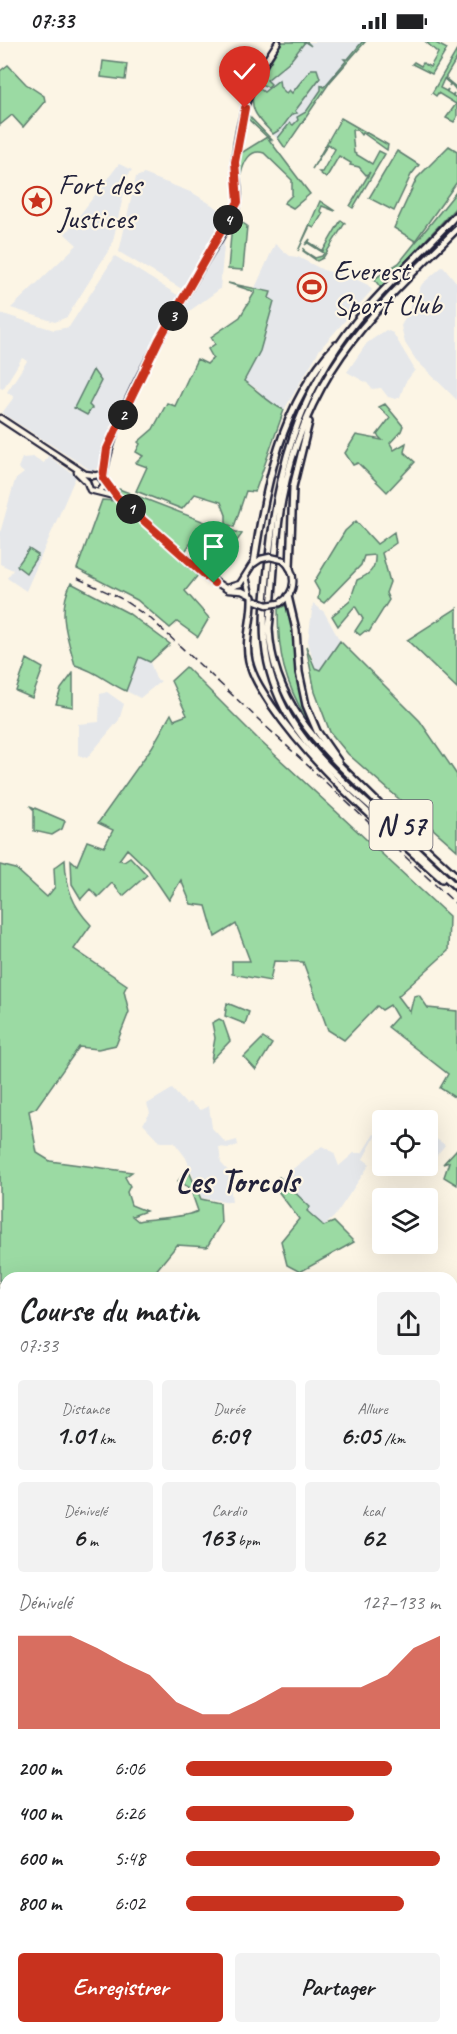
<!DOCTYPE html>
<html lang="fr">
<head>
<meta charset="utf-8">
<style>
	:root { --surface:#fff; --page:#f2f2f2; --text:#202124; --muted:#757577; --accent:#c8321e }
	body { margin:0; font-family:Caveat,sans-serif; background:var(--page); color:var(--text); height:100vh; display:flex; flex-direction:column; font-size:22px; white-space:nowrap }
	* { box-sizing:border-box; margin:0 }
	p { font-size:20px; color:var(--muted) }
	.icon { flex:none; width:33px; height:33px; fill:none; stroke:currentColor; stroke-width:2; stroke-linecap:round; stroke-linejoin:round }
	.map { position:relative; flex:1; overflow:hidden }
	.panel { position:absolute; left:0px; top:1230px; width:458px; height:762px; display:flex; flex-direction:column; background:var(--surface); border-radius:18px 18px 0 0; box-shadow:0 6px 24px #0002 }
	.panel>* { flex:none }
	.fabs { position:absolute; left:372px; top:1068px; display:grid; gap:12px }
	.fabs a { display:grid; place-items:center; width:66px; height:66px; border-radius:6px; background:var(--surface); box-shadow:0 6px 24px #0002; font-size:30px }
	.pin { position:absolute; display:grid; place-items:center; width:51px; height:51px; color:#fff; margin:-62px -26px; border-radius:50% 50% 50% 0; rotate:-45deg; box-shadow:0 0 6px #0007 }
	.pin .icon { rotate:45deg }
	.km { position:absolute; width:30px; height:30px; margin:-15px; border-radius:50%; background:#222; color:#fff; font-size:16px; line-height:30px; text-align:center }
	.round { display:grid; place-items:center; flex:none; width:63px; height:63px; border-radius:6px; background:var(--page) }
	.headline { display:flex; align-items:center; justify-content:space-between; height:102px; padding:0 18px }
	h1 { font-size:33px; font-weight:700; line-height:45px }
	.stats { display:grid; grid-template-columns:repeat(3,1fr); gap:9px; height:102px; padding:6px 18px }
	.stats div { display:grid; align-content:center; border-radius:6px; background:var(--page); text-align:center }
	.stats b { font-size:26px; font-weight:700 }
	.stats small { font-size:16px; font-weight:400 }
	.stats p { font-size:16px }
	.chart { height:168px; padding:12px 18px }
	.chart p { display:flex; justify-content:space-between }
	.chart svg { width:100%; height:108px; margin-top:6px; fill:var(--accent); opacity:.7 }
	.primary-button { display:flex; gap:12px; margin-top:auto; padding:12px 18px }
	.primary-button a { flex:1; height:69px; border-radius:6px; background:var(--accent); color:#fff; font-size:24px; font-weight:700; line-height:69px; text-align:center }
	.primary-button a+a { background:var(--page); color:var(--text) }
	ul { padding:0 18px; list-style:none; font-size:20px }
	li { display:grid; grid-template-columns:96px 72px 1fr; align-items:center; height:45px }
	li i { height:15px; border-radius:8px; background:var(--accent) }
	.status { display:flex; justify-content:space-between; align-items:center; height:42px; padding:0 30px; background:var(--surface); direction:ltr }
	.status svg { height:16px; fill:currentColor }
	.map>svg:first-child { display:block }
	.built { fill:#e5e7ea }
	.green { fill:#9bdaa3; stroke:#5e7e6f; stroke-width:1.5 }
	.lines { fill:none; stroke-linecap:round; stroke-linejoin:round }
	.tertiary-casing { stroke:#22223b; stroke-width:9 }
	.secondary-casing { stroke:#22223b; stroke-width:9 }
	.trunk-casing { stroke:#22223b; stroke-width:10 }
	.tertiary { stroke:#fcf5e5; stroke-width:4.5 }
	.secondary { stroke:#fcf5e5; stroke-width:4.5 }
	.trunk { stroke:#fcf5e5; stroke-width:5 }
	.rail { stroke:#22223b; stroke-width:1.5; stroke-dasharray:9 4.5; stroke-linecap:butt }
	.secondary-bridge-casing { stroke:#22223b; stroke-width:9; stroke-linecap:butt }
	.secondary-bridge { stroke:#fcf5e5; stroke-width:4.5 }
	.route-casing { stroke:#fff; stroke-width:12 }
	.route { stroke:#c8321e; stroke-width:8 }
	.labels { text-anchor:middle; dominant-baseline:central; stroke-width:4.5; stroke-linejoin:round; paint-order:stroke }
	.shield { fill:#fcf5e5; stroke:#63616e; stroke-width:1.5 }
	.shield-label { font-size:28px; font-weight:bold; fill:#22223b }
	.poi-label { font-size:30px; fill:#22223b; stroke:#fcf5e5; text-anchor:start }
	.quarter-label { font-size:33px; font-weight:bold; fill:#22223b; stroke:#fcf5e5 }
</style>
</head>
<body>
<div class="status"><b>07:33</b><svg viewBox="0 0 49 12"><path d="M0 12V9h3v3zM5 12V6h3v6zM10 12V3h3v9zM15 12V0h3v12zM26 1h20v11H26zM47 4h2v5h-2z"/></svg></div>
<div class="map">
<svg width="457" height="1992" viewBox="0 0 457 1992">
	<rect width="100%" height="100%" fill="#fcf5e5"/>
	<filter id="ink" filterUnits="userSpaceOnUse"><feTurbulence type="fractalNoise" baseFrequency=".0167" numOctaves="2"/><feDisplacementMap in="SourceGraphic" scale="12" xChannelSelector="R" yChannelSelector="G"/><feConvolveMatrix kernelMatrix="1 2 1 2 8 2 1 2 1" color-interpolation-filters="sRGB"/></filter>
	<g filter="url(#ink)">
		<path class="built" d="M282,0H365L330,40L285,106L254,71V48Z
			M119,122L132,128L128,133L112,203L67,275L55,280L11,266L77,203L65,192Z
			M144,132L193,151L225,171L182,247L119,210L136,135Z
			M225,193L220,247L177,278L176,277Z
			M275,202L290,214L298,215L323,228L349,234L368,243L372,248L320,307L284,368L269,362L257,347L244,339L260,309L274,259L269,256L271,250L255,246Z
			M115,214L179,254L156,292L112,384L109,385L112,388L104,405L100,425L92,429L2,371L14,355L7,350L27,319L22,316L3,347L0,346V271L54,288L69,285Z
			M443,224L457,241V358L416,318L405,301L401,284L422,242Z
			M386,288L393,291L415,328L405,341L400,355L396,357L388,355L381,346L372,347L367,341L347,330L367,301Z
			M48,414L76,434L26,549L7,536L13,528L0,522V491L15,438L24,431L18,426L22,416L34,415L44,421Z
			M313,561L324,570L340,599L320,628L315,626L308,599Z
			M139,615L150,620L156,637L161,639L140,656L126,649Z
			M107,650L124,662L119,678L87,716L78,713V682L99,680L100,652Z
			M172,1047L186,1062L189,1060L200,1068L209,1064L212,1086L226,1101L237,1098L238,1103L229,1106L219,1105L221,1121L229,1130L232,1160L202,1156L186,1116L174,1100H160L143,1082L150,1071L147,1062Z
			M432,1085L435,1096L445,1103L433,1118H428V1089Z
			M374,1092L376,1093L363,1117L370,1122L334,1175L322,1186L306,1168L309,1164L281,1136L322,1104L334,1111L339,1124L354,1111H362Z"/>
		<path class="green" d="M282,0H307L311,4L305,0L291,18L267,38L271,42L268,45L258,41Z
			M362,0H365L330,40L285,106L278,96L290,81L293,83L298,78L297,75L306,70L321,48V43L324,45L346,19L344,17H348Z
			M426,0H434L447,7L432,32L412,22L414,20L421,24L423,21L430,25L438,11Z
			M457,8V16L445,36L457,46L456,48L451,42L449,44L450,42L444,37L440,46L446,49L448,47L447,50L452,53L454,51L453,54L457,56V75L454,80L446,76L456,62L438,51L436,54L432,51Z
			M103,19L127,22L125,38L101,35Z
			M8,23L26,42L44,54L45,59L23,85L12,73L0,83V29Z
			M311,27H317L320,36L295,69L297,71L292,72L281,87L273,92C259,77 246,67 256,44L264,50L279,38L280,45L286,51L289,48L292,51Z
			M248,73L273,99L267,95L310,152L293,166L284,161L292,153V138L264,111C250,106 244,120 241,132L237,134L238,113L267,95L245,74Z
			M341,76L388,103L387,108L363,91L361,93L357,88H352L354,111L372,122L379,109L385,112L353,166L350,164L370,130L366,133L359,125L350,123L351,121L339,114L326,136L319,130H322L335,107L328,102L312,127Z
			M449,104L457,109V140L415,199L394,186L417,136Z
			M397,109L419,123L411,133L394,169L369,156Z
			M457,149V164L381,246L374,237L399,221Z
			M320,159L335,169L322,164L320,169L323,171L314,186L310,184L298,209Z
			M341,178L345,181L323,216L317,219L303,209L304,206V209L315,216L322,214L324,211L308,201L305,203L310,197L309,200L323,209Z
			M241,180L247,184L243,228L228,227L232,182Z
			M228,241L271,250L269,256L274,259L260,309L244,339C259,349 268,361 284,368L255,450L246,449L234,485L226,482V473L221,460L195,452L182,467L136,449L147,425L136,421L143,414L136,410L140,402L138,400L153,387L167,361L175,364L197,317L207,322L213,316L208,307L215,302L211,295L240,275L255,250Z
			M93,328L101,339L89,363L92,366L87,373L74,366Z
			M385,362L403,384L401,389L390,401L394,408L406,401L404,410L415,420L387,450L358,421L353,423L345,411L356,393L382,398L377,393L390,376L379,365Z
			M119,447L205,480L184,511L116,449Z
			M102,458L116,459L198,533L185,549L209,576L198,595L177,580L170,586L137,558L77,527Z
			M356,479L377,502L394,490L396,501L382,511L390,540L386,551L389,558L369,590L365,589L360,593L355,589L363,577L355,564L338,584L332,574L350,559L357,538C369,533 376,527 375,513L364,514L361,523L324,561L318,557L319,549L314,540L345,489Z
			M215,483L242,492L216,527L206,520L218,521L225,510V496L213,489Z
			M29,507L38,513L26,531L17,524Z
			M71,541L128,571L170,602L150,620L139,615L126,649C105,639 98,630 75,623C67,594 57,570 71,541Z
			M286,563L293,585L295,631L307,678C284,639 278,612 278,567Z
			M457,566V646L407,598Z
			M340,599L420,679L457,733V808L348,712L330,690L315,650L306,604L315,626L320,628Z
			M27,617L43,626L32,656L16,649Z
			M186,625L260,699L449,874L448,909L398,954L410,970L414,954L419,953L428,966L457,969V1057L440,1046L448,1032L388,985L397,975L390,963L382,968L377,964L344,998L328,988L303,920L274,919L270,939L232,932V919H250L236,882L215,895L206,864L191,862L181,838L169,858L148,827L127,807L119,818L124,819L130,815L147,833L123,854L112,841L98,855L90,847L81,857L72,842L71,818L77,823L87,799L104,805L113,788L98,781L152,705L171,672L174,678L187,673L171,639Z
			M73,631V665L56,662L61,647Z
			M30,764L65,779L62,787L52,793L34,789V768Z
			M65,818C66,846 72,863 91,883L74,907L127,943L124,949L129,970L116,1003L98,1007L79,1005L36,1066L29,1069L37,1111L50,1119L132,1130L125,1135L130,1144L127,1150L131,1163L146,1169L132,1174L138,1179C154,1176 186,1176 198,1169L190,1146L178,1139L188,1127L201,1157L220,1161L221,1181L207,1205L177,1203L150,1236H6V1261L0,1257V823L16,827L47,855L55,845L54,826Z
			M227,961L249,970L245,982L225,974Z
			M219,977L223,979L230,999L211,1019L215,996L212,981Z
			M263,996L272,1002L256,1028L244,1015Z
			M457,1107V1143L444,1135L449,1120L443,1122Z
			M279,1135L310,1165L307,1169L324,1184L334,1180L354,1200L300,1230L287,1223L281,1199L299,1177L272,1141Z
			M0,1369L6,1378V1491L0,1494Z
			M457,1462V1992H0V1866L6,1861V1986H452V1464Z
			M0,1542L6,1549V1741L0,1737Z
			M0,1777L6,1781V1821L0,1829Z"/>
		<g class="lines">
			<g class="tertiary-casing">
				<path id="tertiary" d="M103,437C116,360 165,290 203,223C213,206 234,178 238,159C241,146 234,132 235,118C239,72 252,38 278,0"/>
			</g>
			<g class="secondary-casing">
				<path id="secondary" d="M0,376L85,432L93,433
					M77,430L87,440L90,448L114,454
					M92,434L98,433L104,439V444L100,449
					M104,442L202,531L228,548L242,549L250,553
					M246,535L250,552
					M226,546L240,542L252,523L261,517
					M280,561C297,551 297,530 283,518"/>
			</g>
			<g class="trunk-casing">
				<path id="trunk" d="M457,172C424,208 388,241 357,278C297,353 276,432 268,526C262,582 259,623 289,675C310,710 341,738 371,765C400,792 428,819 457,846
					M457,187C370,273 306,331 282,458C274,500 274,544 269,586C272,658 318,703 367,750C396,779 427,807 457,835
					M254,521C265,446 281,361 336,303
					M290,526L293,445L309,380
					M288,554L296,588L299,630L306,663L317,689L338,719
					M252,555C253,577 244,597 249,619C253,636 263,650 272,664C318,731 382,783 442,837"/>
			</g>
			<use href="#tertiary" class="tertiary"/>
			<use href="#secondary" class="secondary"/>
			<use href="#trunk" class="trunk"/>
			<path class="rail" d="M77,536L120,556L151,577L457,863"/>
			<g class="secondary-bridge-casing">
				<path id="secondary-bridge" d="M261,517L270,515L283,518
					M256,559L267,563L280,561"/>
			</g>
			<use href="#secondary-bridge" class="secondary-bridge"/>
		</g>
	</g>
	<g class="lines" filter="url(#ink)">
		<g class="route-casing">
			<path id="route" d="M214,541L117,455L103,436L107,407L125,368L159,298L238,160L235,120L245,66"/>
		</g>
		<use href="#route" class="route"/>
	</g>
	<defs>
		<g id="sight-ring" transform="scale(1.5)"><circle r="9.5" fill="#fcf5e5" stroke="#c8321e" stroke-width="1.5"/><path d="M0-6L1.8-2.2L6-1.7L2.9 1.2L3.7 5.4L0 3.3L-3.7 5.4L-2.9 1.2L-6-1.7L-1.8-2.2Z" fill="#c8321e"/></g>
		<g id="stadium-ring" transform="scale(1.5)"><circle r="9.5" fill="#fcf5e5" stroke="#c8321e" stroke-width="1.5"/><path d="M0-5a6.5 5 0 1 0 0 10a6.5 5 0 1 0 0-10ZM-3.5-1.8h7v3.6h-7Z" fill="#c8321e"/></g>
	</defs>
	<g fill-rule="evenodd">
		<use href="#sight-ring" x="37" y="159"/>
		<use href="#stadium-ring" x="312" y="245"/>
	</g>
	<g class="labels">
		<rect class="shield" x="369.5" y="758" width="63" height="50" rx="4.5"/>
		<g class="shield-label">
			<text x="401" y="783">N 57</text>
		</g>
		<g class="poi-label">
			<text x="58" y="142">Fort des<tspan x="58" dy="34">Justices</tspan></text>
			<text x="333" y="228">Everest<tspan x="333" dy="34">Sport Club</tspan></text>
		</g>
		<g class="quarter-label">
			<text x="237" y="1139">Les Torcols</text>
		</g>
	</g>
</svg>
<div class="fabs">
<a><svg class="icon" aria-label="locate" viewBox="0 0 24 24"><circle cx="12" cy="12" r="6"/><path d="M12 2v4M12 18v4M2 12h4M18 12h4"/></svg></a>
<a><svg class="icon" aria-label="layers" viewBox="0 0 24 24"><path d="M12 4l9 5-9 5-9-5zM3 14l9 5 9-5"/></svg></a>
</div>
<div class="pin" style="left:214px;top:541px;background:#1e9e55"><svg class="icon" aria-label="arrive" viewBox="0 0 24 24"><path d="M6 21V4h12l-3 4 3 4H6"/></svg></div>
<div class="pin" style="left:245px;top:66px;background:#d93025"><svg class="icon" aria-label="check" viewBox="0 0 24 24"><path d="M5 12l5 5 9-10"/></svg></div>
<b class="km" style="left:131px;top:467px">1</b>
<b class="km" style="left:123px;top:373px">2</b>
<b class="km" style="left:173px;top:274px">3</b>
<b class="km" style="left:228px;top:178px">4</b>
<section class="panel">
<div class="headline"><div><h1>Course du matin</h1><p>07:33</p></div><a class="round"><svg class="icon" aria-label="share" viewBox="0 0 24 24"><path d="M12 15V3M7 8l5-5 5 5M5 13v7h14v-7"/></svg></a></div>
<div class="stats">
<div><p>Distance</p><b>1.01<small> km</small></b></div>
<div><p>Durée</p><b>6:09</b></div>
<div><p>Allure</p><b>6:05<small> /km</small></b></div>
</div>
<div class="stats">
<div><p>Dénivelé</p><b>6<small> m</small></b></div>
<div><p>Cardio</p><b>163<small> bpm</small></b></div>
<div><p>kcal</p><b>62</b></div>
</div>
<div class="chart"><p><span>Dénivelé</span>127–133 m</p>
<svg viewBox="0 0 160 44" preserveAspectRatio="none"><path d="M0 44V6L10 6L20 6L30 11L40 17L50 22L60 33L70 38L80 38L90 33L100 27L110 27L120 27L130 27L140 22L150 11L160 6V44z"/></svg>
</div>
<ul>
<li><b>200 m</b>6:06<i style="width:81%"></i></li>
<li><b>400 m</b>6:26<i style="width:66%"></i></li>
<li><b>600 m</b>5:48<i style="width:100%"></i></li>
<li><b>800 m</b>6:02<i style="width:86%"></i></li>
</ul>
<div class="primary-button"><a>Enregistrer</a><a>Partager</a></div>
</section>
</div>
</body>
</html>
